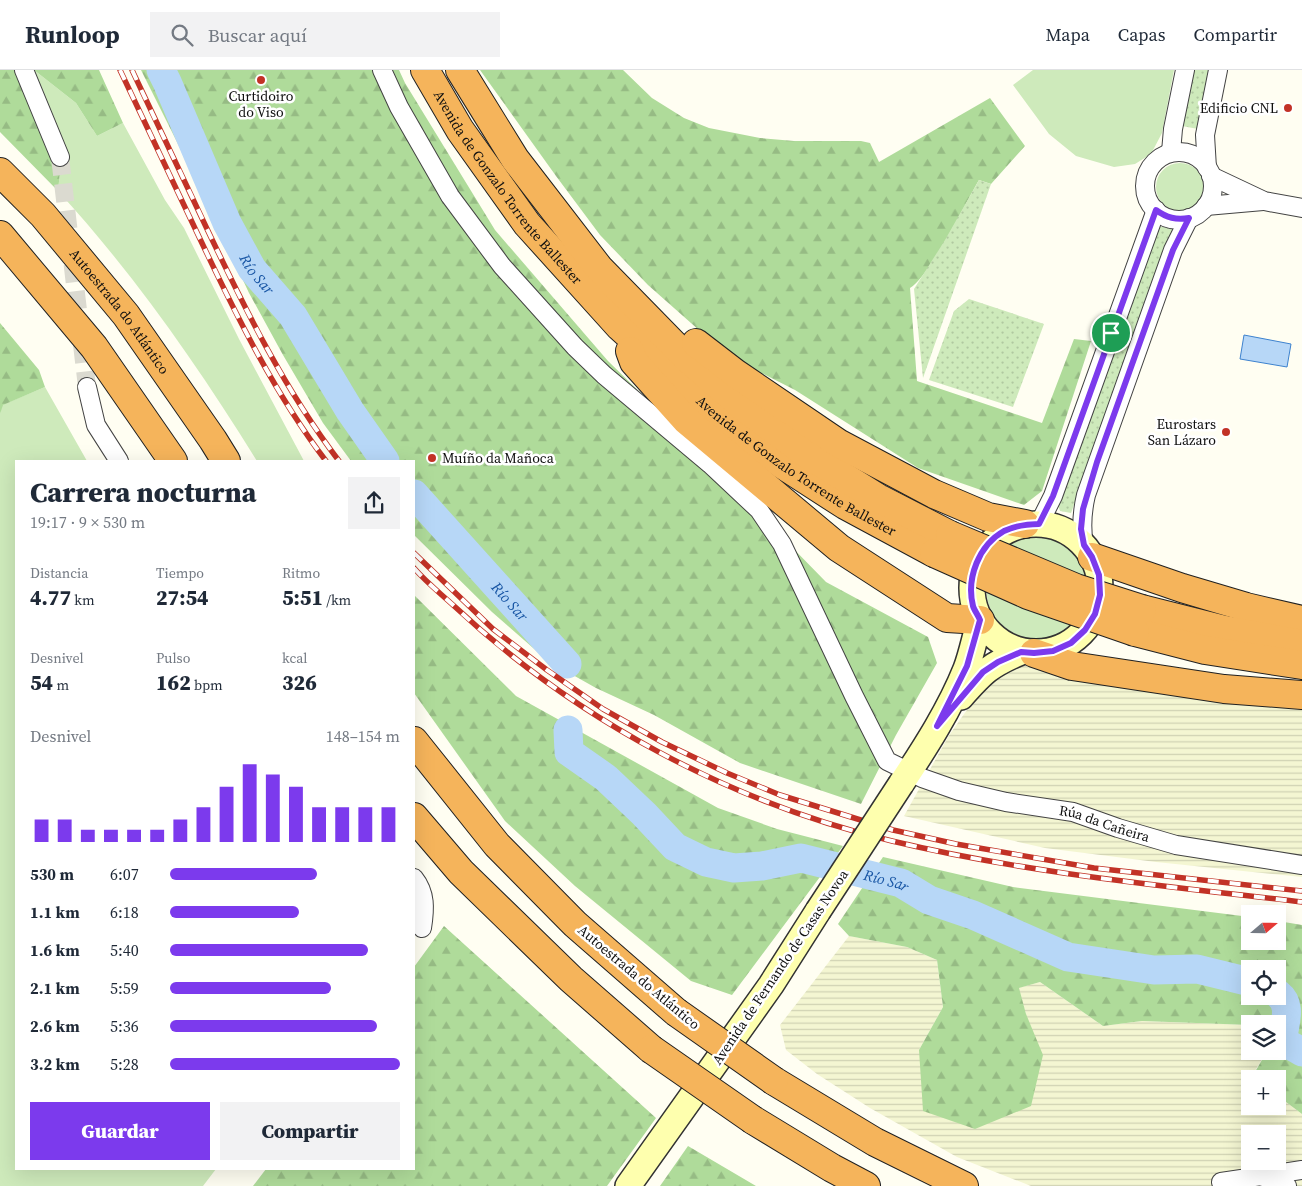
<!DOCTYPE html>
<html lang="es">
<head>
<meta charset="utf-8">
<style>
	:root { --surface:#fff; --page:#f2f2f3; --text:#1f2937; --muted:#747a83; --line:#e0e1e3; --accent:#7c3aed }
	body { margin:0; font-family:"Source Serif 4",serif; background:var(--page); color:var(--text); height:100vh; display:flex; flex-direction:column; font-size:19px; white-space:nowrap }
	* { box-sizing:border-box; margin:0 }
	p { font-size:16px; color:var(--muted) }
	.icon { flex:none; width:28px; height:28px; fill:none; stroke:currentColor; stroke-width:2; stroke-linecap:round; stroke-linejoin:round }
	.map { position:relative; flex:1; overflow:hidden }
	.sheet { position:absolute; left:15px; top:390px; width:400px; height:710px; display:flex; flex-direction:column; background:var(--surface); border-radius:0px; box-shadow:0 5px 20px #0002 }
	.sheet>* { flex:none }
	.needle { width:32px; rotate:70deg }
	.controls { position:absolute; left:1241px; top:835px; display:grid; gap:10px }
	.controls a { display:grid; place-items:center; width:45px; height:45px; border-radius:0px; background:var(--surface); box-shadow:0 5px 20px #0002; font-size:25px }
	.pin { position:absolute; display:grid; place-items:center; width:42px; height:42px; color:#fff; margin:-21px; border:2px solid #fff; border-radius:50%; box-shadow:0 1px 5px #0007 }
	.round { display:grid; place-items:center; flex:none; width:52px; height:52px; border-radius:0px; background:var(--page) }
	.summary { display:flex; align-items:center; justify-content:space-between; height:85px; padding:0 15px }
	h1 { font-size:28px; font-weight:800; line-height:38px }
	.metrics { display:grid; grid-template-columns:repeat(3,1fr); gap:8px; height:85px; padding:5px 15px }
	.metrics div { display:grid; align-content:center }
	.metrics b { font-size:21px; font-weight:800 }
	.metrics small { font-size:14px; font-weight:400 }
	.metrics p { font-size:14px }
	.chart { height:140px; padding:10px 15px }
	.chart p { display:flex; justify-content:space-between }
	.chart svg { width:100%; height:90px; margin-top:5px; stroke:var(--accent); stroke-width:6 }
	.cta { display:flex; gap:10px; margin-top:auto; padding:10px 15px }
	.cta a { flex:1; height:58px; border-radius:0px; background:var(--accent); color:#fff; font-size:20px; font-weight:800; line-height:58px; text-align:center }
	.cta a+a { background:var(--page); color:var(--text) }
	ul { padding:0 15px; list-style:none; font-size:16px }
	li { display:grid; grid-template-columns:80px 60px 1fr; align-items:center; height:38px }
	li i { height:12px; border-radius:6px; background:var(--accent) }
	header { display:flex; align-items:center; gap:30px; box-sizing:border-box; height:70px; padding:0 25px; background:var(--surface); border-bottom:1px solid var(--line) }
	header strong { font-size:24px }
	nav { display:flex; gap:28px; margin-inline-start:auto; font-size:18px }
	.search { width:350px; height:45px; background:var(--page); display:flex; align-items:center; gap:12px; box-sizing:border-box; padding:0 18px; border-radius:0px; color:var(--muted); font-size:19px }
	.map>svg:first-child { display:block }
	.farmland { fill:url(#farmland-rules); fill-rule:evenodd }
	.grass { fill:#ceeabb }
	.forest { fill:url(#forest-firs); fill-rule:evenodd }
	.park { fill:url(#park-dots) }
	.water { fill:#b7d7f7; stroke:#3d82ce }
	.lines { fill:none; stroke-linecap:round; stroke-linejoin:round }
	.river { stroke:#b7d7f7; stroke-width:29 }
	.street-tunnel { stroke:#dbdad0; stroke-width:18; stroke-dasharray:18 9; stroke-linecap:butt }
	.street-casing { stroke:#434343; stroke-width:20 }
	.secondary-casing { stroke:#323232; stroke-width:28 }
	.highway-casing { stroke:#212121; stroke-width:30 }
	.street { stroke:#fff; stroke-width:18 }
	.secondary { stroke:#feffae; stroke-width:25 }
	.highway { stroke:#f5b45b; stroke-width:28 }
	.rail-casing { stroke:#c23226; stroke-width:5.5 }
	.rail { stroke:#fff; stroke-width:4; stroke-dasharray:11; stroke-linecap:butt }
	.secondary-bridge-casing { stroke:#323232; stroke-width:28; stroke-linecap:butt }
	.highway-bridge-casing { stroke:#212121; stroke-width:30; stroke-linecap:butt }
	.secondary-bridge { stroke:#feffae; stroke-width:25 }
	.highway-bridge { stroke:#f5b45b; stroke-width:28 }
	.route-casing { stroke:#fff; stroke-width:10 }
	.route { stroke:#7c3aed; stroke-width:6 }
	.poi-dot { fill:#c23226; stroke:#fff; stroke-width:2 }
	.labels { text-anchor:middle; dominant-baseline:central; stroke-width:5; stroke-linejoin:round; paint-order:stroke }
	.poi-label { font-size:14px; fill:#101010; stroke:#fff; text-anchor:end }
	.street-label { font-size:14px; fill:#101010; stroke:#fff }
	.water-label { font-size:15px; font-style:italic; fill:#1755a4; stroke:#fff }
</style>
</head>
<body>
<header>
<strong>Runloop</strong>
<div class="search"><svg class="icon" aria-label="search" viewBox="0 0 24 24"><circle cx="10" cy="10" r="6"/><path d="M15 15l6 6"/></svg>Buscar aquí</div>
<nav><a>Mapa</a><a>Capas</a><a>Compartir</a></nav>
</header>
<div class="map">
<svg width="1302" height="1116" viewBox="0 0 1302 1116">
	<defs>
		<pattern id="farmland-rules" width="6" height="5" patternUnits="userSpaceOnUse" patternTransform="scale(1.25)"><rect width="6" height="5" fill="#f4f6d2"/><path d="M0 2.5h6" fill="none" stroke="#d0d2b3"/></pattern>
		<pattern id="forest-firs" width="22" height="20" patternUnits="userSpaceOnUse" patternTransform="scale(1.25)"><rect width="22" height="20" fill="#afdb9a"/><path d="M5 1l3.5 6h-7zM16 11l3.5 6h-7z" fill="#96bb84"/></pattern>
		<pattern id="park-dots" width="8" height="8" patternUnits="userSpaceOnUse" patternTransform="scale(1.25)"><rect width="8" height="8" fill="#ceeabb"/><path d="M2 2h.1M6 6h.1" fill="none" stroke="#b0c8a0" stroke-width="1.8" stroke-linecap="round"/></pattern>
	</defs>
	<rect width="100%" height="100%" fill="#fffef2"/>
	<path class="farmland" d="M1018,594L1059,603L1302,634V807L1156,792L1045,778L904,746L948,667L987,611Z
		M849,866L907,877L937,890L943,937L919,980L1026,944L1018,918L1040,912L1103,956L1142,951L1250,955V981H1267L1250,1009V1036H1278V1026L1302,1044V1116H1031L957,1087L870,1038L817,1004L786,980L780,955ZM1250,1064H1278V1091H1250Z"/>
	<path class="grass" d="M32,0H34L76,33L97,66L123,53L165,130L184,158L239,269L304,391H257C198,296 134,204 58,121L60,102L30,35Z
		M1033,0H1174L1162,63L1151,84L1135,94L1114,97L1076,86L1049,64L1013,15Z
		M1156 117a24 24 0 1 1 48 0a24 24 0 1 1-48 0Z
		M45,317L87,391H16V1099H216L203,1116H0V344L2,335Z
		M986 518a51 51 0 1 1 102 0a51 51 0 1 1-102 0Z"/>
	<path class="forest" d="M0,0H15L60,102L58,121L0,62Z
		M34,0H99L123,53L97,66L76,33Z
		M141,0H399L405,13L495,160L608,291L656,338L826,512L928,567L937,593L896,665L861,734L740,693L654,645L596,618L548,591L492,542L414,465V391H351L323,353L283,285L249,223L198,114Z
		M480,0H623L652,28L684,48L709,58L760,68L794,71H861L870,73L879,92L990,28L1025,76L991,114L979,110C965,134 930,206 910,218L917,311L1042,353L1074,269L1091,271L1042,421L1024,435L918,398L795,320L748,296L700,261L648,215L600,165L556,106Z
		M0,253L39,300L45,317L3,335L0,344Z
		M414,525L516,626L718,738L777,759L843,776L732,925L691,911L575,816L505,751L414,623Z
		M883,787L1013,817L1250,847V871H1278V851L1302,855V1044L1278,1026V1009H1251L1267,981H1278V964L1282,957L1278,956V954H1250V955L1142,951L1103,956L1040,912L1019,918L1026,944L1043,985L1031,1036L975,1059L923,1041L919,980L943,937L937,890L907,877L849,866L838,854ZM1250,899H1278V926H1250Z
		M444,856L656,1048L607,1116H253L266,1099H414V897Z
		M688,1076L756,1116H660Z"/>
	<path class="park" d="M1193,0H1209L1198,59L1182,56Z
		M979,110L991,114L923,308L914,219L945,170Z
		M1158,156L1174,159L1071,443L1060,441L1058,435Z
		M969,229L1044,254L1013,337L929,310L954,241Z"/>
	<path class="water" d="M1244,265L1291,274L1287,297L1240,289Z"/>
	<g class="lines">
		<g class="river">
			<path id="s1" d="M161,0L167,12L227,153L252,199L293,246L350,341L385,391"/>
			<path id="s2" d="M414,424L567,594"/>
			<path id="s3" d="M568,660L569,682L606,708L644,744L675,777L706,792L734,798L762,796L801,788L901,813L929,830L973,845L1068,887L1154,900L1197,899L1250,912"/>
			<path d="M1278,924C1292,935 1285,951 1283,967L1288,974L1302,982"/>
		</g>
		<path class="street-tunnel" d="M60,87L87,317"/>
		<g class="street-casing">
			<g id="street">
				<path d="M24,0L60,87"/>
				<path id="s4" d="M382,0L399,37L450,126L502,196L575,277L604,305L710,394L759,440L782,474L854,626L887,691L922,708L959,721L1006,732L1073,742L1118,758L1176,775L1302,795"/>
				<path d="M1171,82L1173,59L1185,0"/>
				<circle cx="1179" cy="116" r="34"/>
				<path d="M1207,98L1205,65L1218,0"/>
				<path d="M1211,106L1264,131L1302,138"/>
				<path d="M1206,136L1263,131"/>
				<path d="M87,317L96,355L119,391"/>
				<path d="M1039,454L1053,426L1156,140"/>
				<path d="M1084,475C1081,458 1082,442 1086,425L1173,180L1189,148"/>
				<path d="M414,808C426,823 425,839 422,858"/>
				<path d="M1261,1106L1287,1116"/>
				<path d="M1221,1112L1302,1100"/>
			</g>
		</g>
		<g class="secondary-casing">
			<path id="secondary" d="M972 518a64 64 0 1 1 128 0a64 64 0 1 1-128 0Z
				M961,627C983,602 990,595 1021,582
				M901,714C925,678 950,639 966,599C972,583 975,566 980,550
				M628,1116L771,915L818,841"/>
		</g>
		<g class="highway-casing">
			<g id="highway">
				<path id="s5" d="M425,0L460,60L527,154L620,257L717,345L783,395L845,435L934,483"/>
				<path d="M460,0L515,89L599,198L687,288L742,336L804,382L878,428L950,465"/>
				<path id="s6" d="M0,102L43,145L126,245L213,370L226,391"/>
				<path d="M0,165L94,277L173,391"/>
				<path d="M696,273L735,303L838,373L934,424L988,447L1025,454"/>
				<path d="M630,281L634,292L686,350L839,478L947,548L980,550"/>
				<path d="M1092,487L1182,518L1246,537L1302,550"/>
				<path d="M1142,539L1225,560L1302,574"/>
				<path d="M1135,562L1205,580L1302,595"/>
				<path d="M1034,583L1072,596L1224,619L1302,625"/>
				<path d="M414,671L497,775L575,854L676,942"/>
				<path d="M414,747L461,802L571,909L651,979"/>
				<path d="M774,1011L875,1072L964,1116"/>
				<path d="M753,1050L832,1098L866,1116"/>
			</g>
		</g>
		<use href="#street" class="street"/>
		<use href="#secondary" class="secondary"/>
		<use href="#highway" class="highway"/>
		<g class="rail-casing">
			<path id="rail" d="M120,0C147,57 174,114 201,171C237,247 275,324 326,391
				M132,0C157,54 183,107 208,161C246,241 285,320 339,391
				M414,483L493,559L547,600L603,639L662,672L727,703L780,725L893,760L956,774L1094,798L1302,821
				M414,498C426,512 440,523 453,535C575,649 729,732 892,771C1026,803 1165,816 1302,832"/>
		</g>
		<use href="#rail" class="rail"/>
		<g class="secondary-bridge-casing">
			<path id="secondary-bridge" d="M818,841L901,714"/>
		</g>
		<g class="highway-bridge-casing">
			<path id="highway-bridge" d="M950,465L1076,518L1142,539
				M934,483L1028,525L1135,562
				M676,942L774,1011
				M651,979L753,1050"/>
		</g>
		<use href="#secondary-bridge" class="secondary-bridge"/>
		<use href="#highway-bridge" class="highway-bridge"/>
	</g>
	<g class="lines">
		<g class="route-casing">
			<path id="route" d="M1156,140C1167,148 1176,150 1189,148L1173,180L1097,392L1083,439L1081,459L1084,475L1092,487L1099,505L1100,525L1095,544L1085,560L1071,573L1053,581L1034,583L1021,582L998,592L983,602L937,656L967,596L980,550C978,545 974,540 973,536C966,508 979,475 1004,461C1015,456 1027,454 1039,454L1053,426Z"/>
		</g>
		<use href="#route" class="route"/>
	</g>
	<g class="poi-dot">
		<circle cx="261" cy="10" r="5"/>
		<circle cx="1288" cy="38" r="5"/>
		<circle cx="1226" cy="362" r="5"/>
		<circle cx="432" cy="388" r="5"/>
	</g>
	<g class="labels">
		<g class="poi-label">
			<text x="261" y="26" text-anchor="middle">Curtidoiro<tspan x="261" dy="16">do Viso</tspan></text>
			<text x="1278" y="38">Edificio CNL</text>
			<text x="1216" y="354">Eurostars<tspan x="1216" dy="16">San Lázaro</tspan></text>
			<text x="442" y="388" text-anchor="start">Muíño da Mañoca</text>
		</g>
		<g class="street-label">
			<text stroke="none"><textPath href="#s5" startOffset="144">Avenida de Gonzalo Torrente Ballester</textPath></text>
			<text stroke="none"><textPath href="#s6" startOffset="184">Autoestrada do Atlántico</textPath></text>
			<text stroke="none"><textPath href="#s5" startOffset="549">Avenida de Gonzalo Torrente Ballester</textPath></text>
			<text stroke="none"><textPath href="#s4" startOffset="1095">Rúa da Cañeira</textPath></text>
			<text transform="translate(780 897) rotate(-56)">Avenida de Fernando de Casas Novoa</text>
			<text transform="translate(639 907) rotate(40)">Autoestrada do Atlántico</text>
		</g>
		<g class="water-label">
			<text stroke="none"><textPath href="#s1" startOffset="226">Río Sar</textPath></text>
			<text stroke="none"><textPath href="#s2" startOffset="144">Río Sar</textPath></text>
			<text stroke="none"><textPath href="#s3" startOffset="384">Río Sar</textPath></text>
		</g>
	</g>
</svg>
<div class="controls">
<a><svg class="needle" viewBox="-14 -14 28 28"><path d="M0-13l5 13h-10z" fill="#e53935"/><path d="M0 13l5-13h-10z" fill="#747a83"/></svg></a>
<a><svg class="icon" aria-label="locate" viewBox="0 0 24 24"><circle cx="12" cy="12" r="6"/><path d="M12 2v4M12 18v4M2 12h4M18 12h4"/></svg></a>
<a><svg class="icon" aria-label="layers" viewBox="0 0 24 24"><path d="M12 4l9 5-9 5-9-5zM3 14l9 5 9-5"/></svg></a>
<a>+</a>
<a>−</a>
</div>
<div class="pin" style="left:1111px;top:263px;background:#1e9e55"><svg class="icon" aria-label="arrive" viewBox="0 0 24 24"><path d="M6 21V4h12l-3 4 3 4H6"/></svg></div>
<section class="sheet">
<div class="summary"><div><h1>Carrera nocturna</h1><p>19:17 · 9 × 530 m</p></div><a class="round"><svg class="icon" aria-label="share" viewBox="0 0 24 24"><path d="M12 15V3M7 8l5-5 5 5M5 13v7h14v-7"/></svg></a></div>
<div class="metrics">
<div><p>Distancia</p><b>4.77<small> km</small></b></div>
<div><p>Tiempo</p><b>27:54</b></div>
<div><p>Ritmo</p><b>5:51<small> /km</small></b></div>
</div>
<div class="metrics">
<div><p>Desnivel</p><b>54<small> m</small></b></div>
<div><p>Pulso</p><b>162<small> bpm</small></b></div>
<div><p>kcal</p><b>326</b></div>
</div>
<div class="chart"><p><span>Desnivel</span>148–154 m</p>
<svg viewBox="0 0 160 44" preserveAspectRatio="none"><path d="M5 44V33M15 44V33M25 44V38M35 44V38M45 44V38M55 44V38M65 44V33M75 44V27M85 44V17M95 44V6M105 44V11M115 44V17M125 44V27M135 44V27M145 44V27M155 44V27"/></svg>
</div>
<ul>
<li><b>530 m</b>6:07<i style="width:64%"></i></li>
<li><b>1.1 km</b>6:18<i style="width:56%"></i></li>
<li><b>1.6 km</b>5:40<i style="width:86%"></i></li>
<li><b>2.1 km</b>5:59<i style="width:70%"></i></li>
<li><b>2.6 km</b>5:36<i style="width:90%"></i></li>
<li><b>3.2 km</b>5:28<i style="width:100%"></i></li>
</ul>
<div class="cta"><a>Guardar</a><a>Compartir</a></div>
</section>
</div>
</body>
</html>
